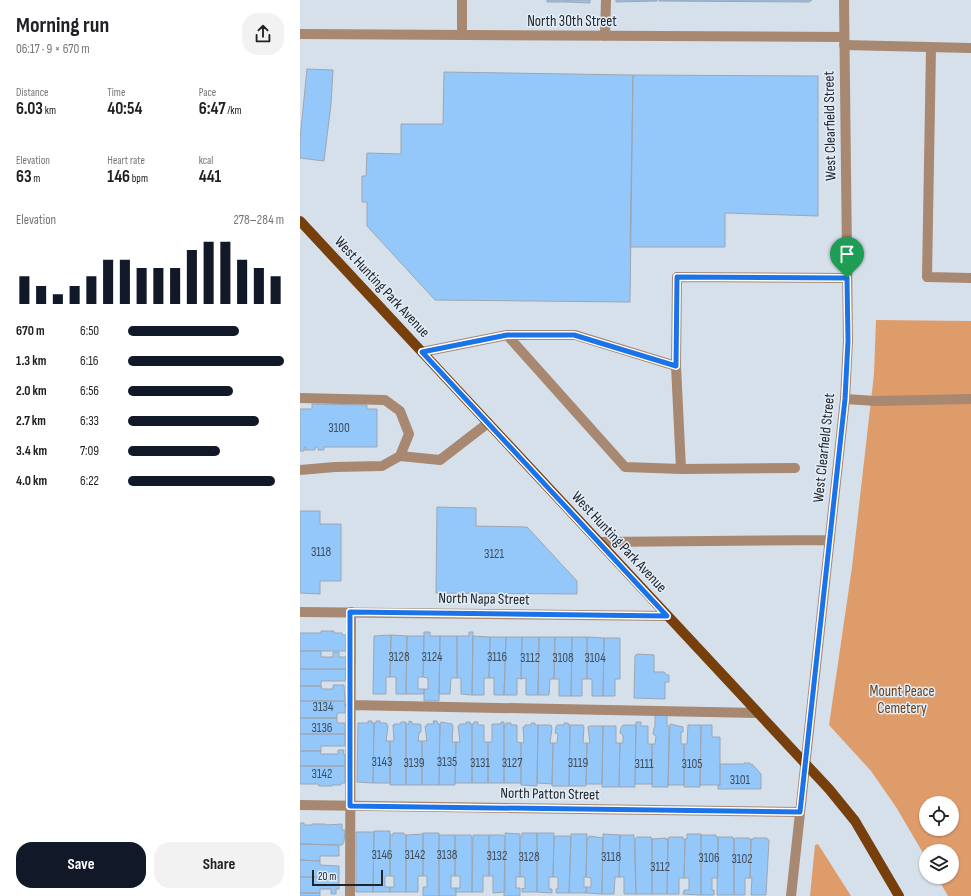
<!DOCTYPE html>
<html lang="en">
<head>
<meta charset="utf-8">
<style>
	:root { --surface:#fff; --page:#f2f2f2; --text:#202124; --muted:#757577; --accent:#111827 }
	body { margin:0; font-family:"Sofia Sans Condensed",sans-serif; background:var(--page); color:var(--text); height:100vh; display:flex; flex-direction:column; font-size:15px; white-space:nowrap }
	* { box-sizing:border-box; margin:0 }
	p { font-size:13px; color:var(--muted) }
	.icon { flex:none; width:22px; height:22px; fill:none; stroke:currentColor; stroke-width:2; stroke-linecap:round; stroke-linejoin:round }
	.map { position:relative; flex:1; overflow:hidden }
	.drawer { display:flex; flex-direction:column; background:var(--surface); width:300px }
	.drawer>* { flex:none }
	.buttons { position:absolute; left:619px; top:796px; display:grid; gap:8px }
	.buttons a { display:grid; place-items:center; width:40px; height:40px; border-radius:50%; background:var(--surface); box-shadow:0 1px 3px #0004; font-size:20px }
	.scale { position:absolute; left:12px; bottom:10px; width:71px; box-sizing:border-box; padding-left:4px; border:2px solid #212529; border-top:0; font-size:11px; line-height:14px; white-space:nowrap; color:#212529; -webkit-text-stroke:3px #e3edf8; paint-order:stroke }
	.pin { position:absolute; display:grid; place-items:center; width:34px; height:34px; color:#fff; margin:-41px -17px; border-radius:50% 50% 50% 0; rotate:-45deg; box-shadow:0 0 4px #0007 }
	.pin .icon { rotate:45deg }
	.round { display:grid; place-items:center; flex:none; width:42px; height:42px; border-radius:16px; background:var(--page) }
	.summary { display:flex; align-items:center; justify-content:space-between; height:68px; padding:0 16px }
	h1 { font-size:22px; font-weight:700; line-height:30px }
	.metrics { display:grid; grid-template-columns:repeat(3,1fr); gap:6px; height:68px; padding:4px 16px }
	.metrics div { display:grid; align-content:center }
	.metrics b { font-size:17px; font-weight:700 }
	.metrics small { font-size:11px; font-weight:400 }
	.metrics p { font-size:11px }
	.chart { height:112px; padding:8px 16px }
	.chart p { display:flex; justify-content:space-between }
	.chart svg { width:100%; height:72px; margin-top:4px; stroke:var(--accent); stroke-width:6 }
	.action { display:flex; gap:8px; margin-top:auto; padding:8px 16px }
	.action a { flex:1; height:46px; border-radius:16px; background:var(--accent); color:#fff; font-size:16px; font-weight:700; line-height:46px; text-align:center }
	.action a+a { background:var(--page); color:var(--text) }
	ul { padding:0 16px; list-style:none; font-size:13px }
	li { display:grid; grid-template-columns:64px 48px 1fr; align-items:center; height:30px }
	li i { height:10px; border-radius:5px; background:var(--accent) }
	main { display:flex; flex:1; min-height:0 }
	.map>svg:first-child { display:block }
	.green { fill:#de9c6b; fill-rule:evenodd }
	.building { fill:#94c8fb; stroke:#9da6b0 }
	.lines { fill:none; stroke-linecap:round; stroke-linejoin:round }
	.lane { stroke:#a88871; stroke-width:10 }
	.street { stroke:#a88871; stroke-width:10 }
	.primary { stroke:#763f0c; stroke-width:10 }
	.route-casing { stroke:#fff; stroke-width:8 }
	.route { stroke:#1a73e8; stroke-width:5 }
	.labels { text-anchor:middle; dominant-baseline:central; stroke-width:3; stroke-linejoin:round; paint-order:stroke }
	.number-label { font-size:13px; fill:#3e4e5e }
	.street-label { font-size:15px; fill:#212529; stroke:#e3edf8 }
	.park-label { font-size:15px; fill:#6e3e15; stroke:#e3edf8 }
</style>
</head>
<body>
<main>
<section class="drawer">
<div class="summary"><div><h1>Morning run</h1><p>06:17 · 9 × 670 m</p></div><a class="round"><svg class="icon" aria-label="share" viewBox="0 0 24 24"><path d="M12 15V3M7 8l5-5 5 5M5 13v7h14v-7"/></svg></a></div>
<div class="metrics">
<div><p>Distance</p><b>6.03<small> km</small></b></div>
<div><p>Time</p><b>40:54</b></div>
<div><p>Pace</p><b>6:47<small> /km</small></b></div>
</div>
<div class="metrics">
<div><p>Elevation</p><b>63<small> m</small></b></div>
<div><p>Heart rate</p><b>146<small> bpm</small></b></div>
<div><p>kcal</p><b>441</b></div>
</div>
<div class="chart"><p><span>Elevation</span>278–284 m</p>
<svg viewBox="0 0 160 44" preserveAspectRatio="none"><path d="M5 44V27M15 44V33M25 44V38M35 44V33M45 44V27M55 44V17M65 44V17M75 44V22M85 44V22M95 44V22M105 44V11M115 44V6M125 44V6M135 44V17M145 44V22M155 44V27"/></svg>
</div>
<ul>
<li><b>670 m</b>6:50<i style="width:71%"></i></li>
<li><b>1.3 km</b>6:16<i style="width:100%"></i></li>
<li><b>2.0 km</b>6:56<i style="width:67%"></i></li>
<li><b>2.7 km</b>6:33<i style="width:84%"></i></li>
<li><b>3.4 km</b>7:09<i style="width:59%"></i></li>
<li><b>4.0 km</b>6:22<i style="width:94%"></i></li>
</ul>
<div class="action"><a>Save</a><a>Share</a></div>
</section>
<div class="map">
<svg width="671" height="896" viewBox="0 0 671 896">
	<rect width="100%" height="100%" fill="#d6e0eb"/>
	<path class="green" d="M576,320L671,321V896H648L637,877H652V851H626V858L596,807L571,771L529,725L552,567L574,374ZM626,803H652V829H626Z
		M518,844L551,896H510L515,845Z"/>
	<path class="building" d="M247,0H268V2H247Z
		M268,0H290V3L268,2Z
		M316,0H357V1L316,2Z
		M359,0H512L509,2L359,1Z
		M7,69L33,70L31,104L24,161L0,158V139Z
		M144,72L333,75L330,302L135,300L67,226V202H62V176H66L67,153L101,154V124H143Z
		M333,75L518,76V216L425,213V247H330Z
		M12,404L67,405V409H77V447H24V450H18V447H15V450H5L6,447H4V451H0V409H12Z
		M137,507L176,508V526L227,527L277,581V594L136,593Z
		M0,511H20V524H41V581H20V594L0,593Z
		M21,631H34V633H42V635H46V651H0V633H21Z
		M124,632H130V636H140L139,701H124V689H128V678L123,677Z
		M169,632H173L172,695L161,694V678H157V636H169Z
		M91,635L107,636L106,694H96V677H90Z
		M91,635L90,677H86V694H73L74,636Z
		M107,636H124L123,677H118V689H124V694H106Z
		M140,636H157V678H151L150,694H139Z
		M173,636L190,637L189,678H184V695H172Z
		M190,637H206L204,695H194V678H189Z
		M206,637H222L221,679L217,678V695H204Z
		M222,637H239L238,695H226V678L221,679Z
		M239,637H255L254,679H250L249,695H238Z
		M255,637H272L271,696H259V679H254Z
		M272,637H287V679H282V696H271Z
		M287,637L304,638L303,696H292V679H287Z
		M304,638H320V679H315V696H303Z
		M0,651H21V657H33V652H39V657H46V669H0Z
		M337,654L354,655V672H364L367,675H369V682H365V699L334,698L335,656Z
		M0,669H46L45,681H21V686H0Z
		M33,685H44L45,701H0V686H21L22,689H33Z
		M0,701H45V713H37V718H0Z
		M355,715H367V726H369L368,787H352V744H355L356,736L353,734L354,728L355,727Z
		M0,718H37V723H45V734H0Z
		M68,721H72V723H74L73,783L57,782L58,723H68Z
		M76,721H80V723H86L88,726L86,741H90V783H73L74,723H76Z
		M109,721L112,722V724H119L121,725V732L119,733L118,741H122V785H106V724H109Z
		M133,721H137L138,724H140L139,785H122V741H127L125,726H127V724H134Z
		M101,722H106V785H90V741H94L93,725L94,726V724H100Z
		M141,722L152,724L153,726L152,742H156L155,785H139L140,724Z
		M166,722H170V724H172V783H155L156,742H160L158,726H159L160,724H166Z
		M174,722H178V725H184V742H188V783H172V724H174Z
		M201,722H204V783H188V742H192V724H201Z
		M336,722H341V726H348V744H352V784H335Z
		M206,723H211V725H217V742L221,743V783H204V725H206Z
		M231,723H235V725H238L237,786L221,785V743L224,742L223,727H225V725H231Z
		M264,723H268L269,725H270L269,786H252L253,743H257L258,734L255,733L256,727L257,725H264Z
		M370,724L383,727V732H381V744H384V785H368Z
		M238,725H251L252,728L250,743H253L252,784L237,783Z
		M270,725H283L284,727L283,743H287L286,786H269Z
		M323,725H336L335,787H319L320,743H323V735L320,733L321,728Z
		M388,725H401L400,787H384V744H387Z
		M401,725H412V737H420V785H400Z
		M290,726H303L302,784H286L287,743H290L288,727Z
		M303,726H316V743H320L319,787H302Z
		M0,734H45V746H21V751H0Z
		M38,750H44L43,754H45V766H0V751H21L20,754H38Z
		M444,763H450L451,765L452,764L461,774V789H418V785H420V764H444Z
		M0,766H45V783H41V785H32V786H19V784H0Z
		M0,823H4V825H12V824H25V825L42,824V830H45L44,842L42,845L0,844Z
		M74,831H90V876H85V887H90V892H73Z
		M56,832H74L73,892H56Z
		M93,833H104V834L106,835V892H90V887H94V876H90V835H93Z
		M123,833H139V896H123V887H127V876H123Z
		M205,833L220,834V877H216V888H220V896H204Z
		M222,833H237V892H222V888L225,889V877H220V837H222Z
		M237,833H254L253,877H249V889H252V893L237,892Z
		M123,834V876H118V892H106V835Z
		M271,834H287L286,877H284V887H287L286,893H269Z
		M303,834L320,835L319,877H315L314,894H302Z
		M387,834H401V895L383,894L384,890H389V878H384L385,839H387Z
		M139,835H155V876H151V888H156V896H139Z
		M155,835H171V837H172V892H155L156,888H160V876H155Z
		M173,835H189V876H183V892H172Z
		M189,835H203L205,837V892L193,893V876H189Z
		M320,835H334L336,894H324V877H319Z
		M401,835H416V837H418V878H412V890H414V895H401Z
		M255,836H269L271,837L269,893H256V889H258V877H253L254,837L255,838Z
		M289,836L303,838L302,894L286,893L287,887H291V878L286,877L287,838H289Z
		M337,837H351L352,839V894H336L335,839Z
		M370,837H383V839H385L384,878H379V894H367L368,839V838Z
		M418,837H433V839H434V895H417Z
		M366,838V840L368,839L367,894H352V839Z
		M436,838H449V839H451L450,878H445V895H434V839Z
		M453,838H467V840H469L466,895H451L452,878H450L451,839L453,840Z
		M0,844L39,845V856H20V861L0,860Z
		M0,860L20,861V865L39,866V877H0Z
		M0,877H39V889H36V894H31V889H20V893H0Z
		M0,893H20V896H0Z"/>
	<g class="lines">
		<path class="lane" d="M544,45L671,48
			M631,48L627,277L671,278
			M122,352L207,335
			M376,366L275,335H207L325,467L381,469L376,366L377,277L547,278
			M0,398L85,400L100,411L109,434L100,456L82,466L35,467L0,470
			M545,399L576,401L671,399
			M100,456L140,460L188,423
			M381,469L495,468
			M50,705L458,713
			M50,896L51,612"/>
		<path class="street" d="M0,34L544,37
			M162,35V0
			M305,36L306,0
			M299,542L530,540
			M0,612L367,616
			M0,805L500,812
			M491,896L545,399L548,341L544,0"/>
		<path class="primary" d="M0,221L529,789L555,821L599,896"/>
	</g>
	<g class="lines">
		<g class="route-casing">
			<path id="route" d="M377,277L547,278L548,341L545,399L500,812L50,806V612L367,616L122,352L207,335H274L376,366Z"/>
		</g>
		<use href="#route" class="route"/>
	</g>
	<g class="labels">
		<g class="number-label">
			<text x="39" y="428">3100</text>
			<text x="21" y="552">3118</text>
			<text x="194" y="554">3121</text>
			<text x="99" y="657">3128</text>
			<text x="132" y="657">3124</text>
			<text x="197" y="657">3116</text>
			<text x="230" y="658">3112</text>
			<text x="263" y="658">3108</text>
			<text x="295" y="658">3104</text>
			<text x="23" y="707">3134</text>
			<text x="22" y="728">3136</text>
			<text x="82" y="762">3143</text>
			<text x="147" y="762">3135</text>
			<text x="114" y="763">3139</text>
			<text x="180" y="763">3131</text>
			<text x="212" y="763">3127</text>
			<text x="278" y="763">3119</text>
			<text x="344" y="764">3111</text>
			<text x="392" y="764">3105</text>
			<text x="22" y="774">3142</text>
			<text x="440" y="780">3101</text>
			<text x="82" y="855">3146</text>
			<text x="115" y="855">3142</text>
			<text x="147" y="855">3138</text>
			<text x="197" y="856">3132</text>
			<text x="229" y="857">3128</text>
			<text x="311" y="857">3118</text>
			<text x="409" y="858">3106</text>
			<text x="442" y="859">3102</text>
			<text x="360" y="867">3112</text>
		</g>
		<g class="street-label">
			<text x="272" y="21">North 30th Street</text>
			<text transform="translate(530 126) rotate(-91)">West Clearfield Street</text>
			<text transform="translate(82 287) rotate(47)">West Hunting Park Avenue</text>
			<text transform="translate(524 448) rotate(-84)">West Clearfield Street</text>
			<text transform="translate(319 542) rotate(47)">West Hunting Park Avenue</text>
			<text transform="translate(184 599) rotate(1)">North Napa Street</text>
			<text transform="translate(250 794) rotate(1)">North Patton Street</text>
		</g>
		<g class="park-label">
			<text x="602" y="691">Mount Peace<tspan x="602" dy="17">Cemetery</tspan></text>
		</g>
	</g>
</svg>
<div class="buttons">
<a><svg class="icon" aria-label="locate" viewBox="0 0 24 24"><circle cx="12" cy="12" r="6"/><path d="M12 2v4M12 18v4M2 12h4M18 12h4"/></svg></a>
<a><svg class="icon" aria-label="layers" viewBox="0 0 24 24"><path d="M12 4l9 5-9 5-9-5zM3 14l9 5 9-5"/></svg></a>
</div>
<div class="scale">20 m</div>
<div class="pin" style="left:547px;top:278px;background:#1e9e55"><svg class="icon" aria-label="arrive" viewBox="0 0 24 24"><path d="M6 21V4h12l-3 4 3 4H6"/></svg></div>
</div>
</main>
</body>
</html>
